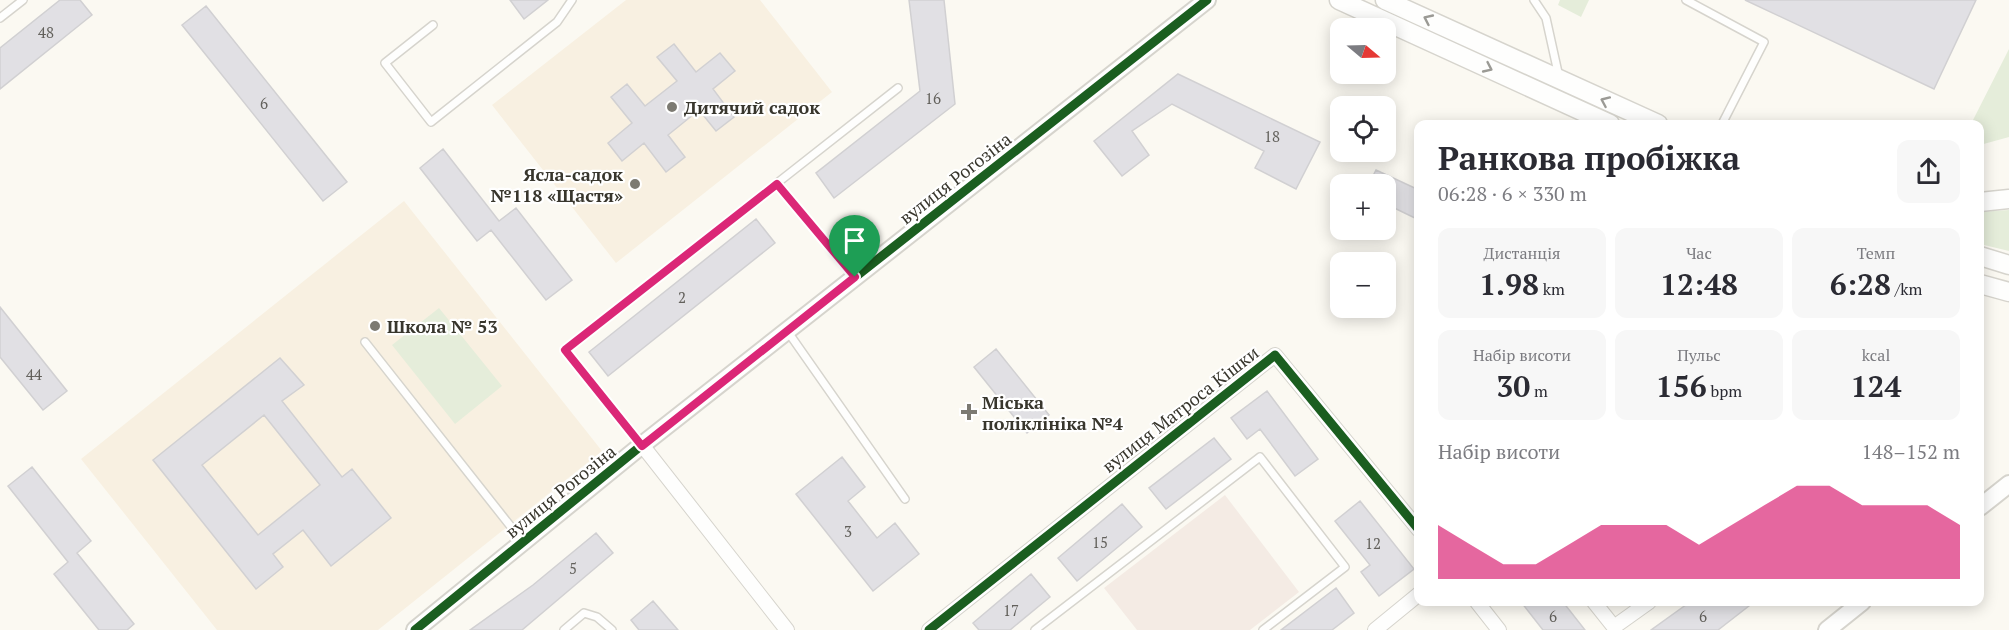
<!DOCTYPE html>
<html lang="uk">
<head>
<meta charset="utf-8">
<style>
	:root { --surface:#fff; --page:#f7f7f7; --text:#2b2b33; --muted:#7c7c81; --accent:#db2777 }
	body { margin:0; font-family:"PT Serif",serif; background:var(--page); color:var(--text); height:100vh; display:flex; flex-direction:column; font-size:22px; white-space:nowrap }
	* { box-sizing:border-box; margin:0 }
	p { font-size:20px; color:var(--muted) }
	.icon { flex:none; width:33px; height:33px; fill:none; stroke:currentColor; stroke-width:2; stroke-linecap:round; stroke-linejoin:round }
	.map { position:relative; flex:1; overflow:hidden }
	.panel { position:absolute; left:1414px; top:120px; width:570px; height:486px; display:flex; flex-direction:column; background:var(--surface); border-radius:12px; box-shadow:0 3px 15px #0003 }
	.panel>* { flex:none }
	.needle { width:39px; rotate:109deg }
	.buttons { position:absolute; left:1330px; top:18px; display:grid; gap:12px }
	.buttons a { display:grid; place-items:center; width:66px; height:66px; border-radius:12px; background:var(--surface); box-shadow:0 3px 15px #0003; font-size:30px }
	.pin { position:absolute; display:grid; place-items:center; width:51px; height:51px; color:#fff; margin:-62px -26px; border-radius:50% 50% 50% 0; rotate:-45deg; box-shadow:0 0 6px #0007 }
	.pin .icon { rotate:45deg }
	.round { display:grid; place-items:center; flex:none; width:63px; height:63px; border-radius:12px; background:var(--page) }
	.headline { display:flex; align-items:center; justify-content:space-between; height:102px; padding:0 24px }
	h1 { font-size:33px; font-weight:600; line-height:45px }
	.stats { display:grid; grid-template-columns:repeat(3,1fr); gap:9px; height:102px; padding:6px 24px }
	.stats div { display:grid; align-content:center; border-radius:12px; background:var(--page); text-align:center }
	.stats b { font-size:30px; font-weight:600 }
	.stats small { font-size:16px; font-weight:400 }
	.stats p { font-size:16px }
	.chart { height:168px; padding:12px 24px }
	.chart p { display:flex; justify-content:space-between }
	.chart svg { width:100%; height:108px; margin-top:6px; fill:var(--accent); opacity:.7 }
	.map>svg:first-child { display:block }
	.industrial { fill:#f4ebe4 }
	.education { fill:#f8f0e1 }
	.green { fill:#e5edda }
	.building { fill:#e1e0e4; stroke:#d1d0d2; stroke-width:1.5; fill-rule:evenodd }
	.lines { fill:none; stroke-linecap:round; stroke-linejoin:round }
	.service-casing { stroke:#d6d4cd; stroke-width:10 }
	.minor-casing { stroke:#d6d4cd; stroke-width:16 }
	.tertiary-casing { stroke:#d6d4cd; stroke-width:20 }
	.secondary-casing { stroke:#d6d4cd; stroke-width:21 }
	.service { stroke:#fefefd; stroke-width:7 }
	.minor { stroke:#fefefd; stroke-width:14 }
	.tertiary { stroke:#fefefd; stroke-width:16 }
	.secondary { stroke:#fefefd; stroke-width:18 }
	.cycleway-casing { stroke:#fff; stroke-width:13 }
	.cycleway { stroke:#1b5e20; stroke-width:9 }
	.oneway { stroke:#9b9a95 }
	.route-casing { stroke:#fff; stroke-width:12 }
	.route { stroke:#db2777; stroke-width:8 }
	.poi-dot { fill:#7c7a72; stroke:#fff; stroke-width:2 }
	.labels { text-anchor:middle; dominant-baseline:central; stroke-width:4.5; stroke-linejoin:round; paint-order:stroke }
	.number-label { font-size:15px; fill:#62605b }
	.poi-label { font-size:18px; font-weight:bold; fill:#38362d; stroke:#fff; text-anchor:start }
	.street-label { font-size:18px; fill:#38362d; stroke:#fff }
</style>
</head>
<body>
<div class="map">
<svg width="2009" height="630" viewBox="0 0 2009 630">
	<rect width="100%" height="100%" fill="#fbf9f2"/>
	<path class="industrial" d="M1225,495L1299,592L1250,630H1137L1104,588Z"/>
	<path class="education" d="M626,0H760L832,92L616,263L492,105Z
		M404,201L602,451L378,630H217L81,459Z"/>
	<path class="green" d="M1560,0H1589L1581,17L1558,5Z
		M2009,49V137L1980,145V124H1971Z
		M2009,210V251L1980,244V212Z
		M439,308L502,386L455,424L392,345Z"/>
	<path class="building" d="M60,0H80L92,15L0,89V48Z
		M510,0H548L524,19Z
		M909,0H944L955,104L834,198L816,173L920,91Z
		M1745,0H1976L1934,89Z
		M206,6L347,182L323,201L182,25Z
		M674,44L696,72L720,53L735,71L713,89L734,117L716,131L699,110L668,135L685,157L666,172L644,143L622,161L608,143L632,123L611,97L627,84L645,106L677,81L657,57Z
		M1178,74L1320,142L1296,189L1255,168L1264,151L1172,104L1132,131L1149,155L1122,176L1094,141Z
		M443,149L499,221L516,208L572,280L546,300L491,230L477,241L420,168Z
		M1376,170L1419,190V220L1386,204V184H1369Z
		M756,219L775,243L608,376L589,352Z
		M0,307L67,391L43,410L0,357Z
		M996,349L1049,415L1027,433L974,367Z
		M280,358L304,385L282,401L342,477L352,469L391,518L331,566L303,530L273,554L283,567L256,589L153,460ZM264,415L320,485L258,535L202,465Z
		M1267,391L1318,459L1295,476L1260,429L1247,439L1231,418Z
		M1214,438L1231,459L1166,509L1149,488Z
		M842,457L865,487L848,501L877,538L895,523L919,554L873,591L796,494Z
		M32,467L91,541L77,553L134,624L127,630H99L54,574L68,562L8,486Z
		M1360,501L1414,569L1379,596L1361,572L1370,565L1335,521Z
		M1122,504L1142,527L1077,581L1058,558Z
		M596,533L613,553L522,630H470L533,585Z
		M1031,574L1050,597L1010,630H979L973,623Z
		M1336,588L1354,613L1332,630H1281Z
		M653,601L678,630H639L631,620Z
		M1521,602H1563L1585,630H1543Z
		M1690,602H1754L1718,630H1651Z"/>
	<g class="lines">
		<g class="service-casing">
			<path id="service" d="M1534,0L1546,18L1559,77
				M1686,0L1764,42L1722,124
				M0,18L23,0
				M433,25L385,63L431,122L557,22L572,0
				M777,184L854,276
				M788,332L905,499
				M365,342L523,542
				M642,445L565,350L898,88
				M564,630L584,613L597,617L612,630
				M1035,630L1260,457L1345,567L1263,630"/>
		</g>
		<g class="minor-casing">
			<path id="minor" d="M642,445L787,630
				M1477,602L1499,630
				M1594,602L1614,627L1649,602
				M929,630L1275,355L1419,530
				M1375,630L1419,594"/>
		</g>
		<g class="tertiary-casing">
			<path id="tertiary" d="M1980,507L2009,484
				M415,630L642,445L1207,0
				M1827,630L1862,602"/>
		</g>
		<g class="secondary-casing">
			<path id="secondary" d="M1339,0L1610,124
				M1385,0L1658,124
				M1980,202L2009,199
				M1980,256L2009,265
				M1980,284L2009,292"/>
		</g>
		<use href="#service" class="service"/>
		<use href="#minor" class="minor"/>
		<use href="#tertiary" class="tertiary"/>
		<use href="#secondary" class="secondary"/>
		<g class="cycleway-casing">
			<path id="cycleway" d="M415,630L642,445L1207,0
				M929,630L1275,355L1419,530"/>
		</g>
		<use href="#cycleway" class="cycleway"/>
	</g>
	<defs><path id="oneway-chevron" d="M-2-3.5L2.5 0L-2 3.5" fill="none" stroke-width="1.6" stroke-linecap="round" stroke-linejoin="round" transform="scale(1.5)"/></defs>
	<g class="oneway">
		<use href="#oneway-chevron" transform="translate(1428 19) rotate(-155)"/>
		<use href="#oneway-chevron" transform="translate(1488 68) rotate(25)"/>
		<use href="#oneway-chevron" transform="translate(1605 101) rotate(-156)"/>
	</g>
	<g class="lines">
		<g class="route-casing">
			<path id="route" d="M777,184L855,277L642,446L565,350Z"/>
		</g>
		<use href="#route" class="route"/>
	</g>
	<g class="poi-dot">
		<circle cx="672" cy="107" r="6"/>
		<circle cx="635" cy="184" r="6"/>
		<circle cx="375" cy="326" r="6"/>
		<path d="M966 403h6v6h6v6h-6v6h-6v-6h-6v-6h6z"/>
	</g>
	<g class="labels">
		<g class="number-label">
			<text x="46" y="32">48</text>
			<text x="933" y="98">16</text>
			<text x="264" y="103">6</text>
			<text x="1272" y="136">18</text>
			<text x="682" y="297">2</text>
			<text x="34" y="374">44</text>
			<text x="848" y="531">3</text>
			<text x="1100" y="542">15</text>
			<text x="1373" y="543">12</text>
			<text x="573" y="568">5</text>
			<text x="1011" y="610">17</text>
			<text x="1553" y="616">6</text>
			<text x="1703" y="616">6</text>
		</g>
		<g class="poi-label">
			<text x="684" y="107">Дитячий садок</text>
			<text x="623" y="174" text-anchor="end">Ясла-садок<tspan x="623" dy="21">№118 «Щастя»</tspan></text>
			<text x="387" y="326">Школа № 53</text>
			<text x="982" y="402">Міська<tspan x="982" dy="21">поліклініка №4</tspan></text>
		</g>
		<g class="street-label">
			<text transform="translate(955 178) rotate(-38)">вулиця Рогозіна</text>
			<text transform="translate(1180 409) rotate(-38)">вулиця Матроса Кішки</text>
			<text transform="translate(560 491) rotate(-39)">вулиця Рогозіна</text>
		</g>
	</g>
</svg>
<div class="buttons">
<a><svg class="needle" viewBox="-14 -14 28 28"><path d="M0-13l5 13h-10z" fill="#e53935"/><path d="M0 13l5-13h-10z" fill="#7c7c81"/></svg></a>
<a><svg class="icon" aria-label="locate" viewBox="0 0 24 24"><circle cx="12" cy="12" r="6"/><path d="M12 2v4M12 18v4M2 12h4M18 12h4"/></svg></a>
<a>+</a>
<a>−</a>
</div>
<div class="pin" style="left:855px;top:277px;background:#1e9e55"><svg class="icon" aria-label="arrive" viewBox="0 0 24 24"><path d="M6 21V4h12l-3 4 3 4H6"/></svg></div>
<section class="panel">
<div class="headline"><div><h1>Ранкова пробіжка</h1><p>06:28 · 6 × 330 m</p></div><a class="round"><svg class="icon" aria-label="share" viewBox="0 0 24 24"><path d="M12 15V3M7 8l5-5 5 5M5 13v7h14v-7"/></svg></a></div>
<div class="stats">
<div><p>Дистанція</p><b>1.98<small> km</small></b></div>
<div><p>Час</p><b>12:48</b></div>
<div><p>Темп</p><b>6:28<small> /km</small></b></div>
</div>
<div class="stats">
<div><p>Набір висоти</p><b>30<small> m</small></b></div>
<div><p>Пульс</p><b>156<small> bpm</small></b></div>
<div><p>kcal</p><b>124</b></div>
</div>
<div class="chart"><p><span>Набір висоти</span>148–152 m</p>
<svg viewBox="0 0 160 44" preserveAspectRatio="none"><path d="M0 44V22L10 30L20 38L30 38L40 30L50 22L60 22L70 22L80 30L90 22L100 14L110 6L120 6L130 14L140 14L150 14L160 22V44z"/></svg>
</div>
</section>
</div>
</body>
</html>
